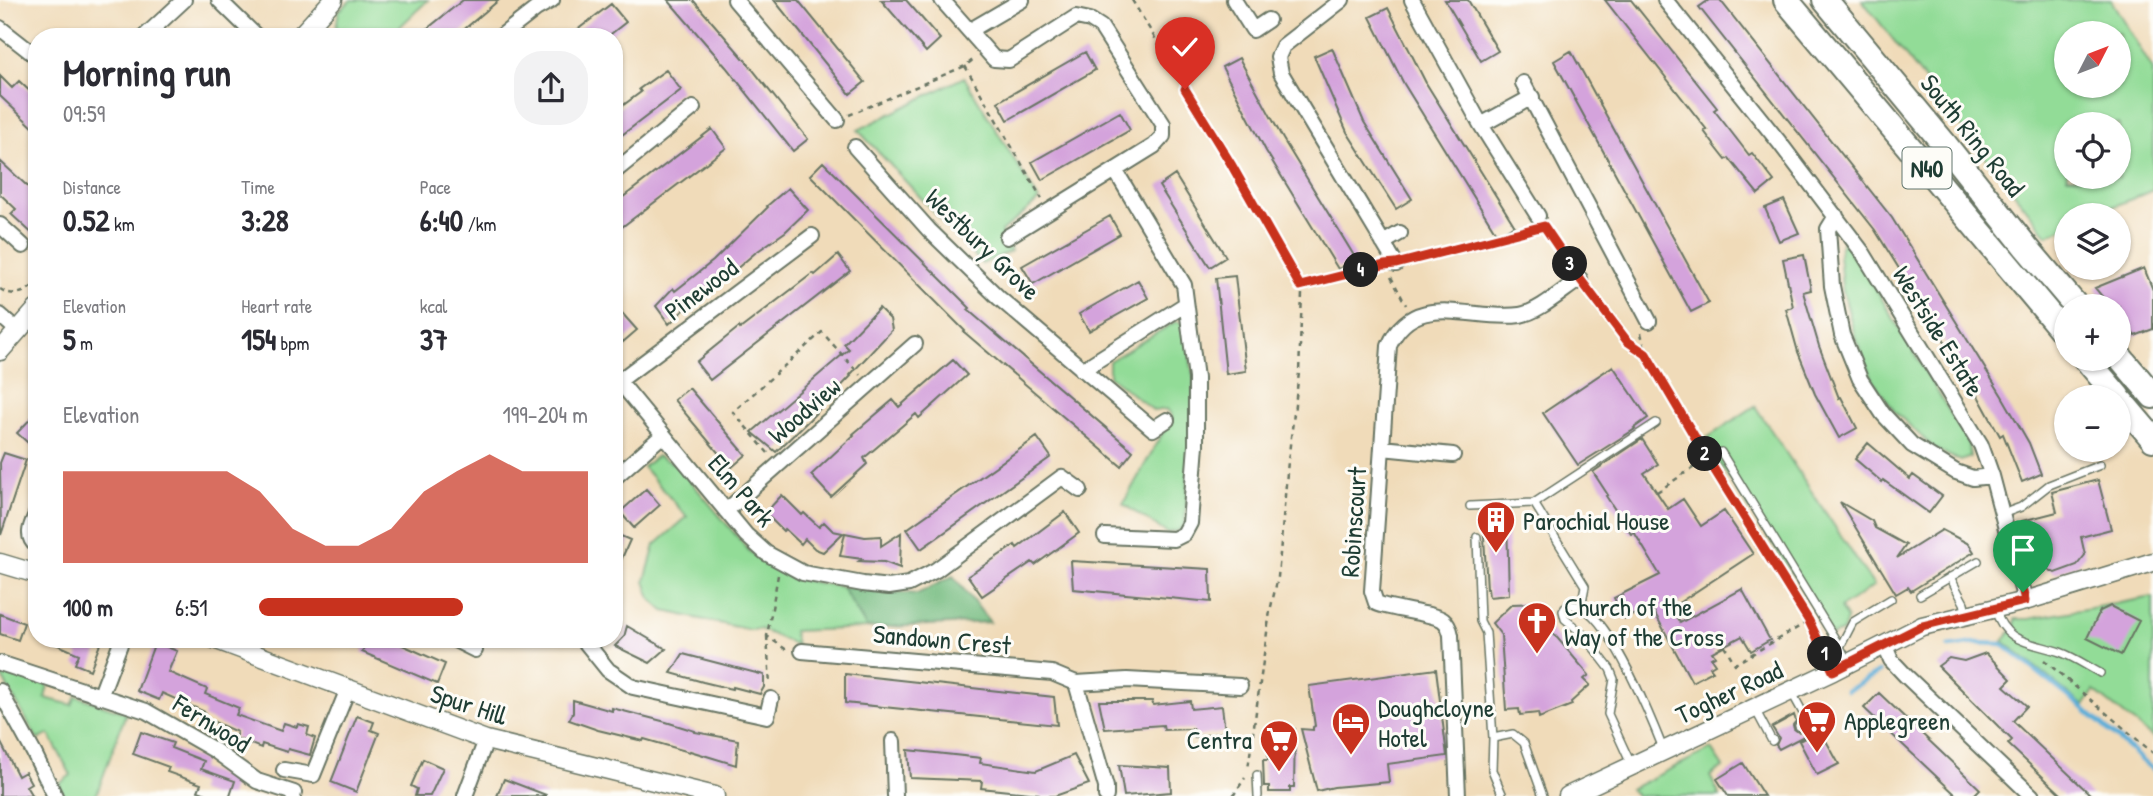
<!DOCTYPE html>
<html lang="en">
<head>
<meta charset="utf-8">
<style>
	:root { --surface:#fff; --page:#f2f2f3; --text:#2b2b33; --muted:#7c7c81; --accent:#c8321e }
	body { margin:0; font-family:"Patrick Hand",sans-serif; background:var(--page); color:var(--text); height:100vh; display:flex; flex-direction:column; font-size:26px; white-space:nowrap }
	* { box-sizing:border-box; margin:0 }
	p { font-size:23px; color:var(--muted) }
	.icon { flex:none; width:38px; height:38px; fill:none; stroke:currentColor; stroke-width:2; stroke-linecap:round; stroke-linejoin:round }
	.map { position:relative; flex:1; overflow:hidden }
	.sheet { position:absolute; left:28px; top:28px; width:595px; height:620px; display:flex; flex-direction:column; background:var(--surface); border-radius:28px; box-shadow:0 2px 5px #0004 }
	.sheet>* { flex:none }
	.needle { width:46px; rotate:48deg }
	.controls { position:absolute; left:2054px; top:21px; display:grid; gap:14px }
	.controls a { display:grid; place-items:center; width:77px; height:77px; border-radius:50%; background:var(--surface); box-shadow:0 2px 5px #0004; font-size:35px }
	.pin { position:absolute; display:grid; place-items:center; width:60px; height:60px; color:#fff; margin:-72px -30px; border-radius:50% 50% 50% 0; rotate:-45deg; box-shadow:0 0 7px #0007 }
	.pin .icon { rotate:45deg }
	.km { position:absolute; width:35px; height:35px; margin:-18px; border-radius:50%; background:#222; color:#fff; font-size:19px; line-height:35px; text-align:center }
	.round { display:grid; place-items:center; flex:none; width:74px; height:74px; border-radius:28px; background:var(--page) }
	.head { display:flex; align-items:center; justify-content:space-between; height:119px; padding:0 35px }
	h1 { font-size:38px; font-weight:700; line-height:52px }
	.stats { display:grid; grid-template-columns:repeat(3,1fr); gap:10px; height:119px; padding:7px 35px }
	.stats div { display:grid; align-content:center }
	.stats b { font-size:30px; font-weight:700 }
	.stats small { font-size:19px; font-weight:400 }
	.stats p { font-size:19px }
	.chart { height:196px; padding:14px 35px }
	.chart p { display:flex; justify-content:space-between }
	.chart svg { width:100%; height:126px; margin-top:7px; fill:var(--accent); opacity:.7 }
	ul { padding:0 35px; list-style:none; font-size:23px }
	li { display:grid; grid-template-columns:112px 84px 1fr; align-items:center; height:52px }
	li i { height:18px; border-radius:9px; background:var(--accent) }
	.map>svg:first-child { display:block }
	.green { fill:#92dc97; stroke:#588c66; stroke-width:2; fill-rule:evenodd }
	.forest { fill:#75bc80; stroke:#4a7c5a; stroke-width:2 }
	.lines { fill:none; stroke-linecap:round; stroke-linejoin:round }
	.stream { stroke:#5daed8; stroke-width:4.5 }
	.building { fill:#d4a3dc }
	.service-casing { stroke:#687463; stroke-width:10 }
	.minor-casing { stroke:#687463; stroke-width:18 }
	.tertiary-casing { stroke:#687463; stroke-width:21 }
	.trunk-casing { stroke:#687463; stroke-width:28 }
	.path { stroke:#687463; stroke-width:2.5; stroke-dasharray:5 5; stroke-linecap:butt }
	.service { stroke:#fff; stroke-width:7 }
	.minor { stroke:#fff; stroke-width:14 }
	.tertiary { stroke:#fff; stroke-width:18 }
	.trunk { stroke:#fff; stroke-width:24 }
	.route-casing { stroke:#fff; stroke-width:14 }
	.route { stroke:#c8321e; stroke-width:9 }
	.labels { text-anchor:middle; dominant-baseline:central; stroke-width:6; stroke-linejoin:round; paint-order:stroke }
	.shield { fill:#fdfcf7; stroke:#62766e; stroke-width:2 }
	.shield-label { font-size:24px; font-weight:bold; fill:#1f3d34 }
	.street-label { font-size:26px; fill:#1f3d34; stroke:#fdfcf7 }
	.poi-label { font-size:26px; fill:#1f3d34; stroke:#fdfcf7; text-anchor:start }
</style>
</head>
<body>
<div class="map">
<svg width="2153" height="796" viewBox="0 0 2153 796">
	<rect width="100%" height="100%" fill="#fdfcf7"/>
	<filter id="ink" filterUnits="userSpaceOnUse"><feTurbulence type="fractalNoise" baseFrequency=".0143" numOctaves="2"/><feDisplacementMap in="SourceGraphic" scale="14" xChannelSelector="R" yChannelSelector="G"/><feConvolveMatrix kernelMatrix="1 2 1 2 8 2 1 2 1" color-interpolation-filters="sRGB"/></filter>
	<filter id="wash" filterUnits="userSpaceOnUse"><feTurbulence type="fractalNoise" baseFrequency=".00686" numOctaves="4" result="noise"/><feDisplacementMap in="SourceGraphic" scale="28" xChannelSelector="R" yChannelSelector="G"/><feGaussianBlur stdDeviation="1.57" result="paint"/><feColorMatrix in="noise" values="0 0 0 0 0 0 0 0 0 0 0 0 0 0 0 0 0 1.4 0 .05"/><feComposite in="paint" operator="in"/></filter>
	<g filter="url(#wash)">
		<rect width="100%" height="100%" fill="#f0dbb9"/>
		<path class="green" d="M351,0H428L389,37H346L336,27L339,11Z
			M1862,0H2111L2153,70V190L2094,215H2067V227L2047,235ZM2067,33H2119V86H2067ZM2067,124H2119V177H2067Z
			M964,77L1039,200L1001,232L1011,251L982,264L858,130Z
			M1843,241L1851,248L1969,444L1970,457L1961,461L1936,450L1895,412L1874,382L1856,340L1842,287L1839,253Z
			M1177,321L1184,325L1194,379L1185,523L1180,530L1167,533L1123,504L1172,416L1167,409L1154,411L1109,376V361Z
			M1755,406L1874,586L1840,608L1847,619L1843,632L1828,636L1814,607L1704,440Z
			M657,456L677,465L750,552L791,578L842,587L867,628L793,631L796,645L760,629L750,630L664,611L651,599L645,581L655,545L687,517L643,467Z
			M2153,597V738L2094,691L2084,706L2003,641L2015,627V619H2029Z
			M7,672L48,685L45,698L72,705L76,696L126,713L96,796H64L59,784L71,775L49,734L38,740L3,679L2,675Z
			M1711,749L1723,767L1710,776L1720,796H1637L1630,789Z"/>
		<path class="forest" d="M953,576L990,622L867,628L842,587L917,594Z"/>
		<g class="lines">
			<path class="stream" d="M1949,647L1976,643L2002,644L2082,707L2153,770
				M1847,691L1879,672"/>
		</g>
		<g id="blocks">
			<path class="building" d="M463,0H499L455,37H434L427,29Z
				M668,0H693L745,60L808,139L793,151L726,67Z
				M774,0H798L865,82L850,94Z
				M881,0H906L940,39L926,52Z
				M1445,0H1468L1498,51L1481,61Z
				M1605,0H1631L1717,108L1714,110L1732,133L1749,155L1752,153L1774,181L1758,194L1729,158L1726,160L1715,146L1704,131L1707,130Z
				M1709,0H1720L1892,218L2002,396L2029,443L2041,474L2022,482L2003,434L2000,436L1977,394L1875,230L1699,7Z
				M611,4L626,22L607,37H568Z
				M1388,8L1426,83L1514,225L1498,236L1404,84L1370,17Z
				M1332,48L1364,122L1412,199L1396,209L1347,132L1314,56Z
				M1571,51L1709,303L1691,312L1554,61Z
				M1085,52L1095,70L1008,120L998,102Z
				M1239,58L1283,139L1356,259L1338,269L1266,151L1222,67Z
				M666,70L681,90L614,141V112L641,92L639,89Z
				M0,76L12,88L19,81L37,98V131L0,96Z
				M1120,112L1130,130L1042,180L1032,162Z
				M712,129L726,148L614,233V204Z
				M0,161L37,195V238L11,214L16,209L0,194Z
				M823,162L970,308L968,310L1133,451L1121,466L964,332L965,331L810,175Z
				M1175,175L1226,257L1210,267L1159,186Z
				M788,188L808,210L785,232L755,253L700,300L698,297L669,324L656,306L673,288L675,291L713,261L768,207L767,206Z
				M1784,200L1799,233L1779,241L1765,208Z
				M1110,216L1120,234L1033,284L1022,266Z
				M838,255L850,271L710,380L696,362L739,327L740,329L813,273L815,275Z
				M1804,255L1811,290L1803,292L1819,346L1839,398L1841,397L1857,428L1839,438L1815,394L1798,352L1786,309L1793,307L1783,259Z
				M2144,268L2153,290V329L2135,336L2119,317V306H2110L2095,288Z
				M1235,276L1246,371L1226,374L1216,278Z
				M1138,280L1148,298L1089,331L1079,314Z
				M614,304L637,330L623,342L614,332Z
				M879,308L890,319L892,330L850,375L851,376L810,419L776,452L752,432L849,349L844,344Z
				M953,360L967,375L919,418L916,414L864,458L867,464L831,497L811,475L854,435L853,434L893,400L899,407Z
				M1613,366L1648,418L1634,428L1635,429L1578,465L1543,413Z
				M689,388L746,455L731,468L674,400Z
				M37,412V451L17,433Z
				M1037,437L1051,457L921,549L907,529Z
				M1642,439L1658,464L1644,473L1668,509L1683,499L1701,526L1724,511L1753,554L1671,608L1680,623L1742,589L1770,640L1751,651L1742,636L1712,652L1715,656L1711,658L1715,664L1710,667L1713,671L1692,682L1651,606L1625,619L1614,598L1660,575L1634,532L1631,534L1606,496L1608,495L1593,472Z
				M1868,443L1910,479L1913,475L1942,496L1929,513L1883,480L1882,482L1855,459Z
				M4,453L26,460L1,535L0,463Z
				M2098,480L2111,529L2081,537L2085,555L2077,565L2055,573L2032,560L2022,521L2057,512L2052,492Z
				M646,489L660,505L634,528L620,512Z
				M782,495L802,515L804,513L819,527L824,522L833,531L843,533L823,552L815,549L805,539L801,544L785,529L783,531L765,513Z
				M1840,502L1872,521L1875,528L1906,545L1897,558L1942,530L1969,544L1974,552L1911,591L1908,587L1896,594Z
				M1065,512L1079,533L1035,565L1032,562L982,596L968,576L1015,545L1017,548Z
				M1483,519H1507L1509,595L1489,597L1488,589H1487Z
				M614,533L630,540L614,576Z
				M845,533L865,537L881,536V546L901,533L900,568L884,562L859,561L862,559L840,556Z
				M1071,561L1210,569L1211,602L1073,589Z
				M1538,603L1541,619L1589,675L1584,679L1590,685L1571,702L1572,705L1539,718L1538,713L1520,715L1519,709L1506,710L1501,635L1492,623L1512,604Z
				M2110,606L2139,621L2121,655L2087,638L2100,611Z
				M0,614L24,623L18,640L0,634Z
				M627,626L666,649L650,663L615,646L624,637Z
				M44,639H102L90,670L75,664L79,654Z
				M343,639H389L445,664L437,684L362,652L364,648Z
				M155,642L177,651L168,672L207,689L205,694L239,708L236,715L281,731L284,723L297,727L298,724L309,727L307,735L315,738L310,755L288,749L287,752L262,744L261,748L235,738L237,732L203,717L205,712L162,693L159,700L137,691Z
				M1986,653L2011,679L2004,686L2027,706L2013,721L2092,796H2063L2008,744L2012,740L1938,666L1949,658L1964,661Z
				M683,654L764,675V687L760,694L733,687L732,689L703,682L671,673Z
				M1436,669L1447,756L1387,764L1389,782L1334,787L1317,791L1301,729L1313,730V727L1315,726L1309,686Z
				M845,674L1054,697L1057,725L845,703Z
				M1879,693L1980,789L1973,796H1957L1864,708Z
				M573,700L612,711V708L666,722L695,731V732L738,740L736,765L690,751L689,752L644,739L643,741L598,730L569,720L573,713Z
				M1099,701H1152L1153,705L1190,701L1191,709L1222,706L1225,732L1194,737V729L1164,730L1163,725L1105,729Z
				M1794,715L1796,721L1793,725L1794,729L1798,732L1802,731L1804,736L1779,749L1776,745L1779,738L1772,727Z
				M357,716L374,722L371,730L379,733L356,792L331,782Z
				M1268,729H1295L1294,787H1290V792H1269V786H1264L1263,760H1268Z
				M1820,730L1839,764L1817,775L1799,741Z
				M141,732L173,743L171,748L204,761L201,769L235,781L230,796H212L198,791L201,784L167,772L169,767L133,754Z
				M0,741L18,776L25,772L31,783L26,786L32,796H0Z
				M908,750L981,758L980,763L1036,771L1074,755L1089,784L1055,796H1040L1039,794L981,788L982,781L910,778Z
				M423,759L443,768L430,796H415L417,789L411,786Z
				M1743,763L1764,796H1728L1717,779Z
				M1119,765L1170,768L1171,792L1124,796Z
				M504,779L546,795V796H497Z"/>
		</g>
	</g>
	<g filter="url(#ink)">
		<use href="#blocks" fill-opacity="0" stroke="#687463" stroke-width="2"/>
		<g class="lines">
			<g class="service-casing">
				<path id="service" d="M1721,452L1840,647
					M1470,506L1534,503
					M2002,514L2021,507L2049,485L2100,465
					M1477,537L1480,621L1486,633L1493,738L1492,770L1503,796
					M1950,577L1964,603L1967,615
					M1920,595L1978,561
					M1581,607L1585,586L1534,503L1656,423
					M1995,609C2005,644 2031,642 2060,652C2074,657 2087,666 2100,673
					M1848,662L1840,647L1853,622L1891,599
					M1791,691L1808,722L1799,726
					M1755,709L1772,741L1773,740
					M1493,738L1513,734L1524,743L1543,796
					M1631,764L1608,714L1614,679L1610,669L1583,634L1565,619L1563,611L1567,605C1573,605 1578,605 1583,608C1613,625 1651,718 1664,751
					M1257,775L1258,796"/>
			</g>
			<g class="minor-casing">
				<path id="minor" d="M219,0L257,37
					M735,0L837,120
					M942,0L994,59L1009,60L1076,17L1090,20L1101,27L1163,124V136L1154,146L1007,237
					M1234,0L1253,30L1268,20
					M1342,0L1283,46L1278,57L1281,73L1396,264
					M1412,0L1481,125L1538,216
					M1665,0L1779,142L1863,253L1981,445L1992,476L2025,601
					M311,24L326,37
					M0,28L37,57
					M969,31L1022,0
					M144,37L184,0
					M500,37L536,9L552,0
					M1523,83L1649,321
					M1481,125L1532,97
					M855,147L929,230L999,298L1153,429L1167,420
					M614,172L693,108
					M1836,216L1828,229L1832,286L1842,335L1860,379L1883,414L1912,445L1956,472L1973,478L1992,476
					M0,225L23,246
					M1383,243L1400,233
					M0,315L18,331
					M1082,370L1186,304
					M614,375L746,535L766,553L803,573L863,584L889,587L909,584L936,570L1062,477L1080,490
					M619,381L812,236
					M1382,448L1453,455
					M614,478L663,435
					M726,511L915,344
					M37,512C32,524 24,536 37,546
					M1105,536L1174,539L1184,534L1190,523L1196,445V378L1184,285L1115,170
					M453,639L475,650
					M583,639L608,670L633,687L767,716L771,699
					M1884,644L1891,660L1906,676L2032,796
					M802,651L1052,673L1076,683L1127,680L1240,686
					M0,663L146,711L214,750L257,781L294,793L293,796
					M1076,683L1106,787V796
					M0,691L34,753L55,796
					M100,697L122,639
					M893,741L895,796
					M284,770L313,775L348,689
					M465,796L486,740
					M1458,796L1451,635C1450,630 1448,624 1443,620C1433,613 1392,610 1376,603L1372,591L1389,346C1414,288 1473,322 1520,315C1539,312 1563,290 1580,279"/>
			</g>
			<g class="tertiary-casing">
				<path id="tertiary" d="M299,37L333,0
					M0,351L37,309
					M0,563L37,574
					M214,639L486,740L715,796
					M1568,796L1833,671L1922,626L2025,601L2153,562"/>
			</g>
			<g class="trunk-casing">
				<path id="trunk" d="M1786,0L2067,336
					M1825,0L1946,146L2026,247L2076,306
					M2119,356L2153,396
					M2086,359L2118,397
					M2119,399L2153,439"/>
			</g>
			<path class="path" d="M1132,0L1231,164L1300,286L1302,293L1299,373L1288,461L1278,577L1270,611L1248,769
				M965,66L1042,199
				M849,115L965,66L974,59
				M1544,227L1572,268
				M1411,260L1530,230
				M1391,277L1406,305
				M1300,286L1381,266
				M0,289C14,298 26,293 37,282
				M1589,290L1627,341L1646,354L1680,413L1809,621L1825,656
				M1641,333L1646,354
				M768,453L733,412L822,332L860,375
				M1657,492L1706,459
				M778,575L767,636L788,651
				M767,636L770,685
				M1724,645L1735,664L1809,621
				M2044,660L2153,753
				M1233,796L1245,778"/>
			<use href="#service" class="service"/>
			<use href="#minor" class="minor"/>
			<use href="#tertiary" class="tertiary"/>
			<use href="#trunk" class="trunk"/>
		</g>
	</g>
	<g class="lines" filter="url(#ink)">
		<g class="route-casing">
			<path id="route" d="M1185,89L1231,164L1300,286L1384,265L1396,264L1544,226L1580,279L1627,341L1646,354L1709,461L1809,621L1833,671L1922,626L2025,601L2023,592"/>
		</g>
		<use href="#route" class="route"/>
	</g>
	<defs>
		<g id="building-pin" transform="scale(2.0125)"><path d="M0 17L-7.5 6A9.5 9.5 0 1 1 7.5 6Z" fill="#c8321e" stroke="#fdfcf7"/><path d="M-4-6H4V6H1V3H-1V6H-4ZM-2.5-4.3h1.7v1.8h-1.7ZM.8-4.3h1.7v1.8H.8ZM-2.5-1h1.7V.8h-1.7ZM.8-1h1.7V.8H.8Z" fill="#fff"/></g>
		<g id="church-pin" transform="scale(2.0125)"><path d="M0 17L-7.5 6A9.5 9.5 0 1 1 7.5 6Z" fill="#c8321e" stroke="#fdfcf7"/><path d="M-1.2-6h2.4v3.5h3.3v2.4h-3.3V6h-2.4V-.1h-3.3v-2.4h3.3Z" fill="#fff"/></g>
		<g id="supermarket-pin" transform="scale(2.0125)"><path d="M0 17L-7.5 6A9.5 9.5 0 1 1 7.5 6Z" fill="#c8321e" stroke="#fdfcf7"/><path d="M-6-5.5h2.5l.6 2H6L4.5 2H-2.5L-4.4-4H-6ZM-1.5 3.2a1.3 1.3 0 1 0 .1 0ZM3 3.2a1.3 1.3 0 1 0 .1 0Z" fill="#fff"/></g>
		<g id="hotel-pin" transform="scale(2.0125)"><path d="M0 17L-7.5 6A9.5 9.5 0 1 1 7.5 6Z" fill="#c8321e" stroke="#fdfcf7"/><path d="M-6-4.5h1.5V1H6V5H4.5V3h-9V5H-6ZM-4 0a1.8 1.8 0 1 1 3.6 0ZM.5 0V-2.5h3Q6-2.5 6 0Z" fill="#fff"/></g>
	</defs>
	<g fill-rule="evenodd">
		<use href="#building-pin" x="1496" y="520"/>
		<use href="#church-pin" x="1537" y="621"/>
		<use href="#supermarket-pin" x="1817" y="720"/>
		<use href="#hotel-pin" x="1351" y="722"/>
		<use href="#supermarket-pin" x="1279" y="739"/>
	</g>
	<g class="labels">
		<rect class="shield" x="1902.5" y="147.5" width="49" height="41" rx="5"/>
		<g class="shield-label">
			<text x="1927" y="168">N40</text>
		</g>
		<g class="street-label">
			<text transform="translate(1973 135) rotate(51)">South Ring Road</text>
			<text transform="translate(983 244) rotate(44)">Westbury Grove</text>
			<text transform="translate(701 289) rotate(-37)">Pinewood</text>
			<text transform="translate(1939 331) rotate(58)">Westside Estate</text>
			<text transform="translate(804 410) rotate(-41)">Woodview</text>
			<text transform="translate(742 490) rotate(49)">Elm Park</text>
			<text transform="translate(1353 522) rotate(-86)">Robinscourt</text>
			<text transform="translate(942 639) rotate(5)">Sandown Crest</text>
			<text transform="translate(1729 692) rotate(-25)">Togher Road</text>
			<text transform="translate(469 704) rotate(18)">Spur Hill</text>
			<text transform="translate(212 723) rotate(32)">Fernwood</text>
		</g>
		<g class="poi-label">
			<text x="1523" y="520">Parochial House</text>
			<text x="1564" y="606">Church of the<tspan x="1564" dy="30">Way of the Cross</tspan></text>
			<text x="1378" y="707">Doughcloyne<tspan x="1378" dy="30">Hotel</tspan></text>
			<text x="1844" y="720">Applegreen</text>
			<text x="1252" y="739" text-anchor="end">Centra</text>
		</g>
	</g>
</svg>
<div class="controls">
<a><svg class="needle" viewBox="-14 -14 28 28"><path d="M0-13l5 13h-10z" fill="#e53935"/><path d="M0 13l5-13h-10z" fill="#7c7c81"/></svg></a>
<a><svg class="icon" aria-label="locate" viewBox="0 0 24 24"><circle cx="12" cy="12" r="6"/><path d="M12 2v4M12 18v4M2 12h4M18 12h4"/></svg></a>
<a><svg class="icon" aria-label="layers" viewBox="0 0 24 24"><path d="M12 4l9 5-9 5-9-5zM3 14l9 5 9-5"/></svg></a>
<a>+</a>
<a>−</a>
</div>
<div class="pin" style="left:2023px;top:592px;background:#1e9e55"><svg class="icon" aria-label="arrive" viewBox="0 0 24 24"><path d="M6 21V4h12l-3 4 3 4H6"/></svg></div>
<div class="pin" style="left:1185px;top:89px;background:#d93025"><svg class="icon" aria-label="check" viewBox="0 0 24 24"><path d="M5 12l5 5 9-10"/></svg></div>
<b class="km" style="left:1825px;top:654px">1</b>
<b class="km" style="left:1705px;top:454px">2</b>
<b class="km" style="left:1570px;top:264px">3</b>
<b class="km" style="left:1361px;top:270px">4</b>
<section class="sheet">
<div class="head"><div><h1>Morning run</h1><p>09:59</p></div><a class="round"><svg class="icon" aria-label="share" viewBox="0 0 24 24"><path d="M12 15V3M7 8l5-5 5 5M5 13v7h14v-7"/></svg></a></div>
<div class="stats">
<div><p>Distance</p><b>0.52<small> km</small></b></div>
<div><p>Time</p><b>3:28</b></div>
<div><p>Pace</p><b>6:40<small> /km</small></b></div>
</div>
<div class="stats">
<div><p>Elevation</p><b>5<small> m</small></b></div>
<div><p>Heart rate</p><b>154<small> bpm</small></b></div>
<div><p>kcal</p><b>37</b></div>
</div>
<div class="chart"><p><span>Elevation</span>199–204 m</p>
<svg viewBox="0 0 160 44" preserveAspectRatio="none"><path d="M0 44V12L10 12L20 12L30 12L40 12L50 12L60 19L70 32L80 38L90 38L100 32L110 19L120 12L130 6L140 12L150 12L160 12V44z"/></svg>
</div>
<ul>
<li><b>100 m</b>6:51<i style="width:62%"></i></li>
</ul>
</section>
</div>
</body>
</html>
